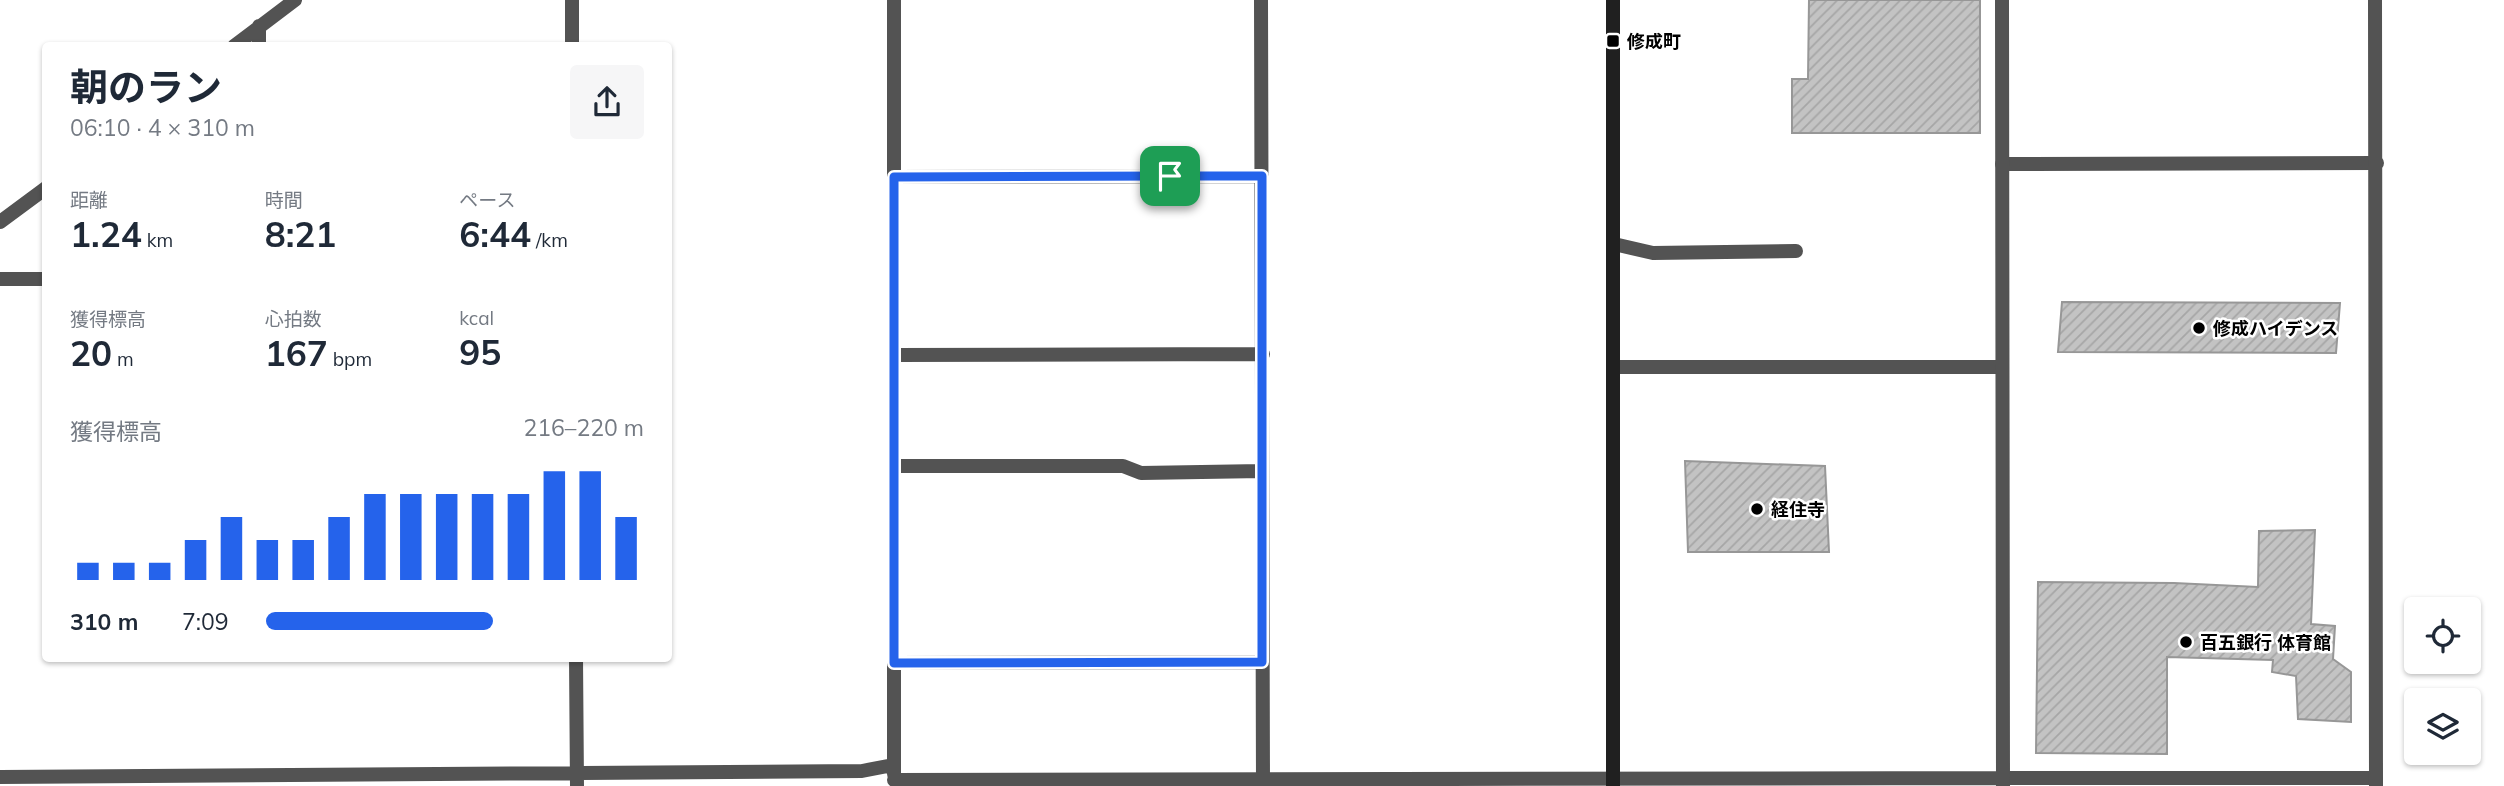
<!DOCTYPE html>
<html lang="ja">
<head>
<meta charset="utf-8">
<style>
	:root { --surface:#fff; --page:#f6f6f7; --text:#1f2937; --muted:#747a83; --accent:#2563eb }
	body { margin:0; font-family:Mulish,"Noto Sans JP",sans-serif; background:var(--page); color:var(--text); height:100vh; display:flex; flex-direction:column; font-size:26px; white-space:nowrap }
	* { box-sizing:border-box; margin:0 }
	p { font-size:23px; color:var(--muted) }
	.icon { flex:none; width:38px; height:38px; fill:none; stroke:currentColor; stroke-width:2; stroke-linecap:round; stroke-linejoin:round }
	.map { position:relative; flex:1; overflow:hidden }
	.side { position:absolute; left:42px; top:42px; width:630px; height:620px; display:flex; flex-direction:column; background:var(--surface); border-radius:7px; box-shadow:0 2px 5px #0004 }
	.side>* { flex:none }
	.buttons { position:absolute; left:2404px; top:597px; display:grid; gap:14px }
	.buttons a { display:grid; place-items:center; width:77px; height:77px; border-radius:7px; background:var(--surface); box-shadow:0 2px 5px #0004; font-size:35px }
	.pin { position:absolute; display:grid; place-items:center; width:60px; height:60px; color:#fff; margin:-30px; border-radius:14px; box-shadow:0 4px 10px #0006 }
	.round { display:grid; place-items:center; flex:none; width:74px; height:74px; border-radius:7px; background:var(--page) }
	.summary { display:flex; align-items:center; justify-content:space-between; height:119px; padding:0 28px }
	h1 { font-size:38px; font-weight:700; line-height:52px }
	.metrics { display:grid; grid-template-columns:repeat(3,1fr); gap:10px; height:119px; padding:7px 28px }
	.metrics div { display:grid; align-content:center }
	.metrics b { font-size:35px; font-weight:700 }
	.metrics small { font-size:19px; font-weight:400 }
	.metrics p { font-size:19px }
	.chart { height:196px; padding:14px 28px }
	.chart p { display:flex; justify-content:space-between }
	.chart svg { width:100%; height:126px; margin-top:7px; stroke:var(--accent); stroke-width:6 }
	ul { padding:0 28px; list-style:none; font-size:23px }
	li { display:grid; grid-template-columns:112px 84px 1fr; align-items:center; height:52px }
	li i { height:18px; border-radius:9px; background:var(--accent) }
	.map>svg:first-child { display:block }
	.building { fill:url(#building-hatch); stroke:#979797; stroke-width:2 }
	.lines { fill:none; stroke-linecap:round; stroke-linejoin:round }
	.lane { stroke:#535353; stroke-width:14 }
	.street { stroke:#535353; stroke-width:14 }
	.secondary { stroke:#202020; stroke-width:14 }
	.route-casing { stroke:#fff; stroke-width:14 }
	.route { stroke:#2563eb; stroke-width:9 }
	.poi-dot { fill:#000; stroke:#fff; stroke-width:2.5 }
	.labels { text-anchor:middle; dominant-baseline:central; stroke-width:5; stroke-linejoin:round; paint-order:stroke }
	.poi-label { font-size:18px; font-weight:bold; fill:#000; stroke:#fff; text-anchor:start }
</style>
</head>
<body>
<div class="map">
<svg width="2504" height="786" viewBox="0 0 2504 786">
	<defs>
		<pattern id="building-hatch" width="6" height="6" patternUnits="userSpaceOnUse" patternTransform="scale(1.75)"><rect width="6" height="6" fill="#c3c3c3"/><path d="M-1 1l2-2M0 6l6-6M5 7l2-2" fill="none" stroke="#a6a6a6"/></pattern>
	</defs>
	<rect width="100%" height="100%" fill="#fff"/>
	<path class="building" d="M1809,0H1980V133H1792V79H1808Z
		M2062,302L2340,303L2336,353L2058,352Z
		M1685,461L1825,466L1829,552H1688Z
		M2315,530L2311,624L2335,626L2333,659L2351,672V722L2298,719L2296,676L2272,672L2273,660L2167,657V754L2036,753L2038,582L2174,583L2258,587L2259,531Z"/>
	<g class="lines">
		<path class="lane" d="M2002,164L2377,163
			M1614,244L1653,253L1796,251
			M1614,367H2001
			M2003,778H2376"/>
		<path class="street" d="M572,0V46
			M1261,0L1263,786
			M2002,0L2003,786
			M2375,0L2376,786
			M234,46L295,0
			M259,46V26
			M894,177L1262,176
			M0,222L46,188
			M0,279H46
			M895,355L1263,354
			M895,466H1123L1141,473L1262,471
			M576,658L577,786
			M894,663L1262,662
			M894,774V0
			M0,777L862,771L893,765
			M894,780L2003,778"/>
		<path class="secondary" d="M1613,786V0"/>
	</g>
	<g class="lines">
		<g class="route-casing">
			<path id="route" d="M1170,176H1262V662L894,663V177Z"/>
		</g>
		<use href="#route" class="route"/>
	</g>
	<g class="poi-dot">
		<rect x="1606" y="34" width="14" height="14" rx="3.5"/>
		<circle cx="2199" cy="328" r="7"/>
		<circle cx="1757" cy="509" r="7"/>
		<circle cx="2186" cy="642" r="7"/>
	</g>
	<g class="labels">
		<g class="poi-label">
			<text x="1627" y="41">修成町</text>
			<text x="2213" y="328">修成ハイデンス</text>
			<text x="1771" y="509">経住寺</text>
			<text x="2200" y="642">百五銀行 体育館</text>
		</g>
	</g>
</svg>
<div class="buttons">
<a><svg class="icon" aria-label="locate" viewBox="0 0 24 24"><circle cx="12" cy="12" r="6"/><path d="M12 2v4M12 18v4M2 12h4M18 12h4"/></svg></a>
<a><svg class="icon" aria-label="layers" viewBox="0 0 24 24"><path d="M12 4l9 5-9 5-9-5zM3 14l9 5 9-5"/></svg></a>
</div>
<div class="pin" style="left:1170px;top:176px;background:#1e9e55"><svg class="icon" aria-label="arrive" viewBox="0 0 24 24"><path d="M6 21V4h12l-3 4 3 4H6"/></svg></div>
<section class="side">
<div class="summary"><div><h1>朝のラン</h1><p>06:10 · 4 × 310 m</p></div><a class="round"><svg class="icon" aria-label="share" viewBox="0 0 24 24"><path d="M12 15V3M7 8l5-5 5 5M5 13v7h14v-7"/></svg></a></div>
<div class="metrics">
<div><p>距離</p><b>1.24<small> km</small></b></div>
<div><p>時間</p><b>8:21</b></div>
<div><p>ペース</p><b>6:44<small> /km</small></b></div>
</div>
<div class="metrics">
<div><p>獲得標高</p><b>20<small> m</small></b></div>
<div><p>心拍数</p><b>167<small> bpm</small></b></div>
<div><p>kcal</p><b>95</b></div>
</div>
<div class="chart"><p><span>獲得標高</span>216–220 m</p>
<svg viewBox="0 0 160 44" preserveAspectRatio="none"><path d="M5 44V38M15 44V38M25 44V38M35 44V30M45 44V22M55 44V30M65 44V30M75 44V22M85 44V14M95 44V14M105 44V14M115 44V14M125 44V14M135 44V6M145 44V6M155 44V22"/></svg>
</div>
<ul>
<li><b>310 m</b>7:09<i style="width:60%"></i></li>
</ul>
</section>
</div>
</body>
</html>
